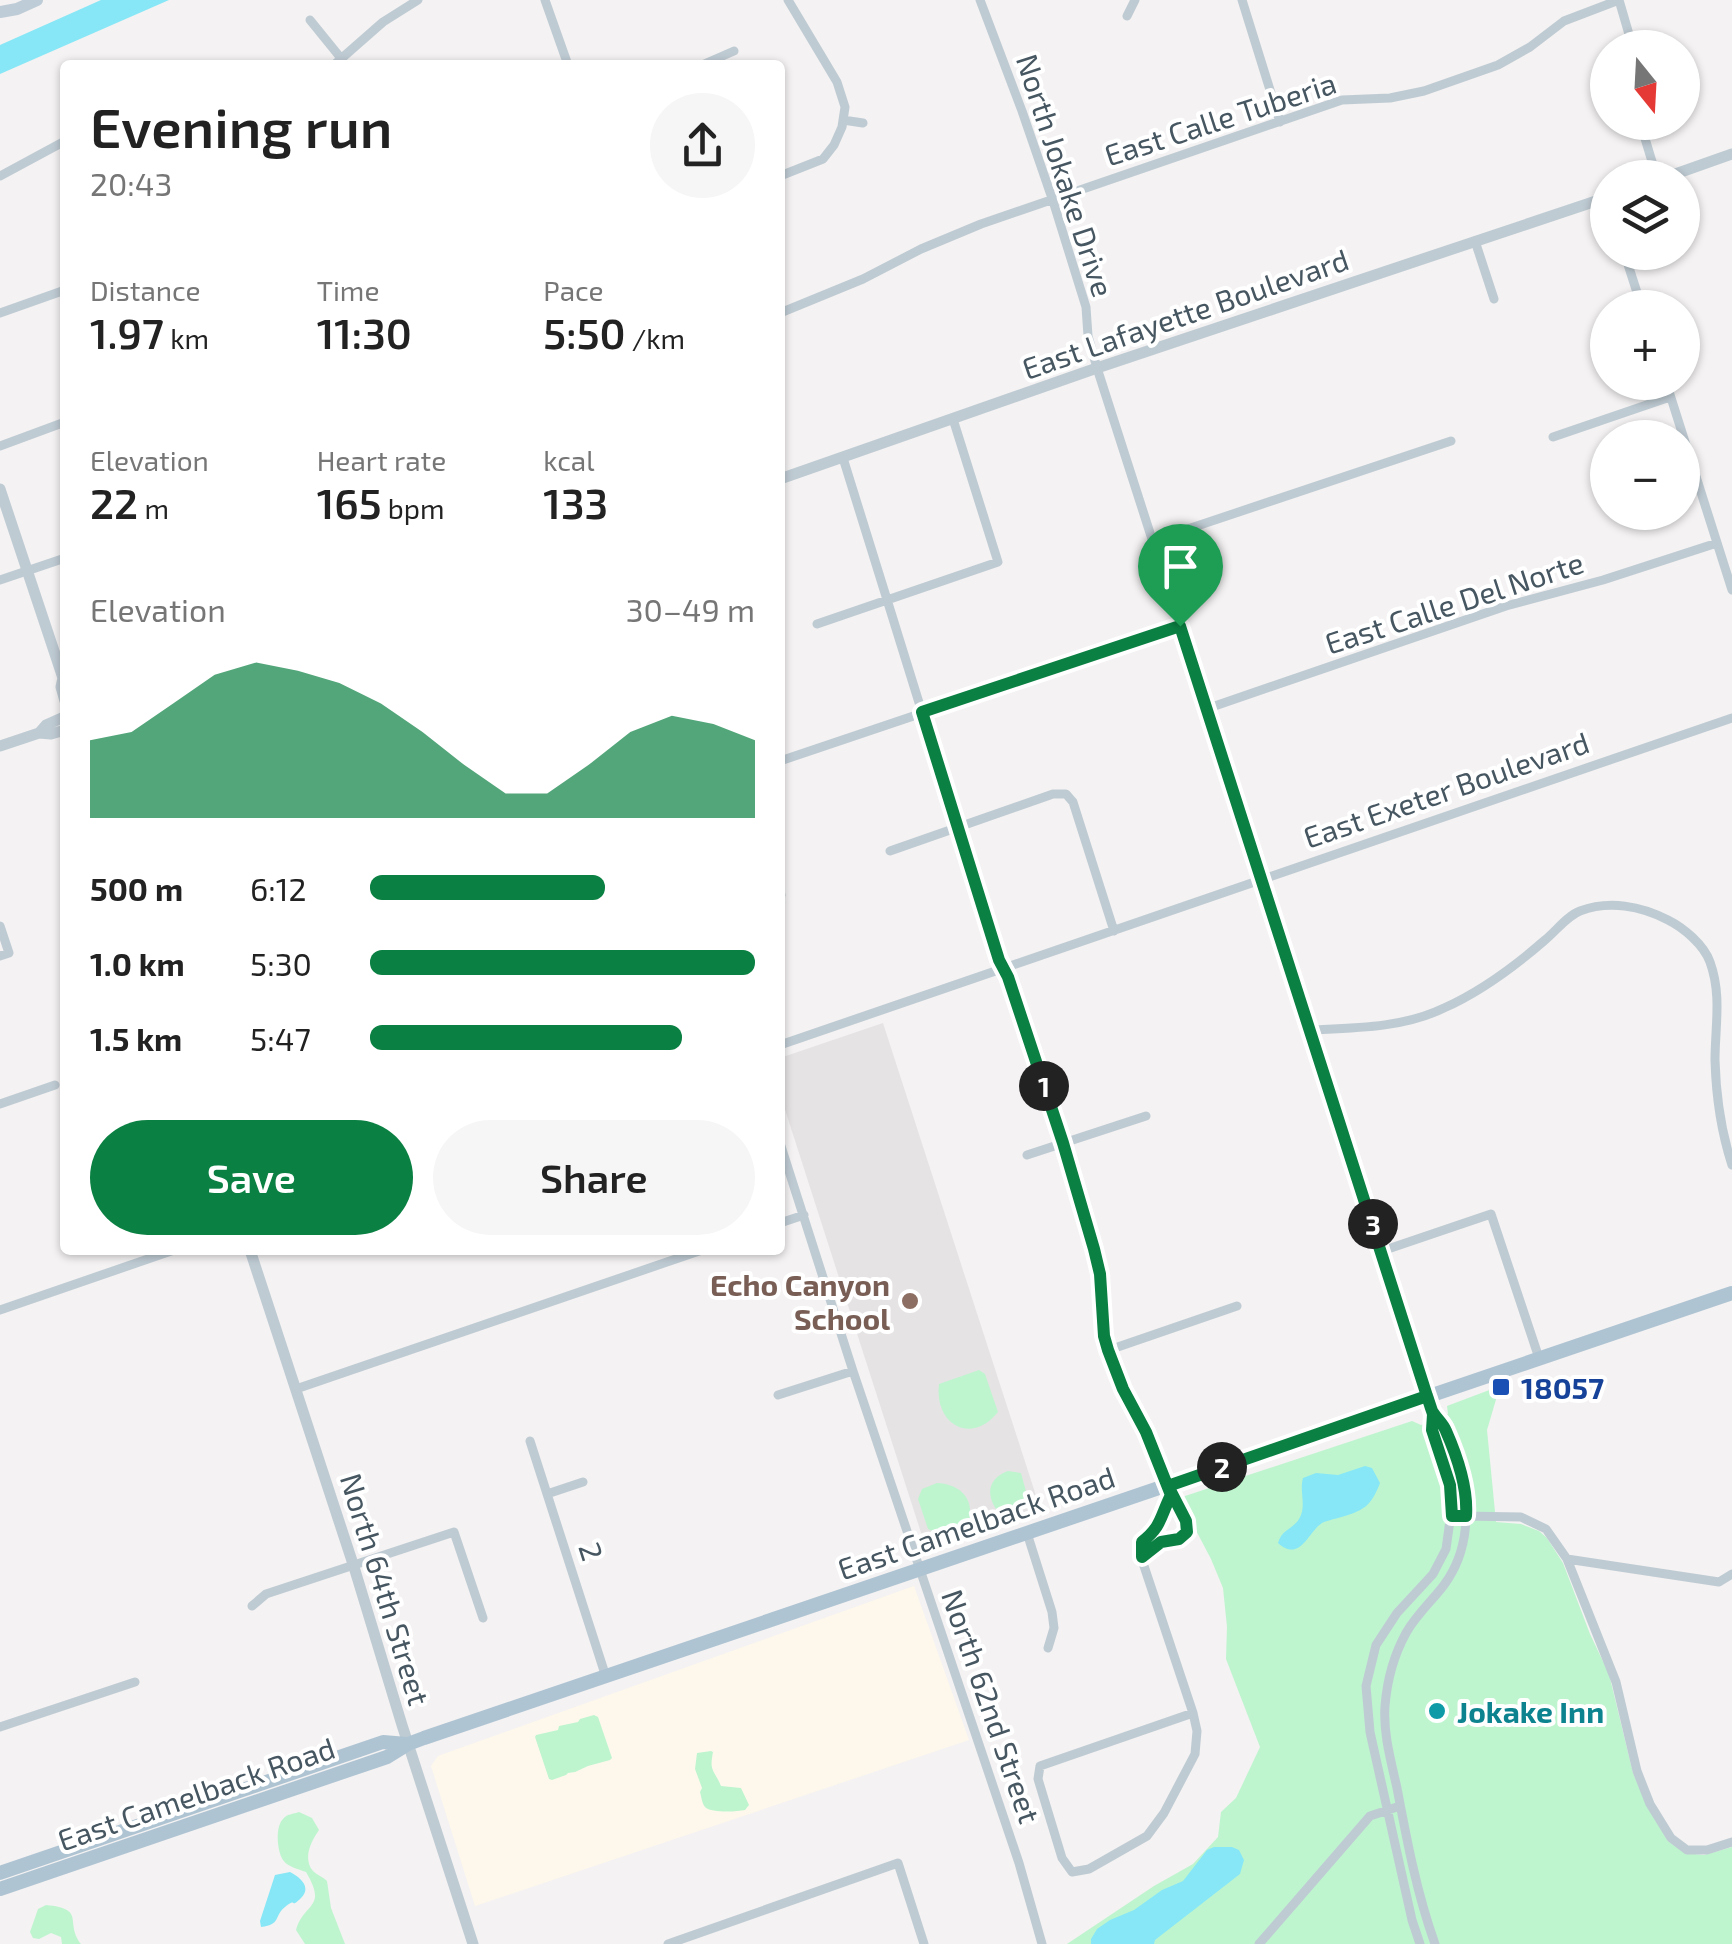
<!DOCTYPE html>
<html lang="en">
<head>
<meta charset="utf-8">
<style>
	:root { --surface:#fff; --page:#f6f6f6; --text:#222; --muted:#767676; --accent:#0b8043 }
	body { margin:0; font-family:"Exo 2",sans-serif; background:var(--page); color:var(--text); height:100vh; display:flex; flex-direction:column; font-size:38px; white-space:nowrap }
	* { box-sizing:border-box; margin:0 }
	p { font-size:32px; color:var(--muted) }
	.icon { flex:none; width:55px; height:55px; fill:none; stroke:currentColor; stroke-width:2; stroke-linecap:round; stroke-linejoin:round }
	.map { position:relative; flex:1; overflow:hidden }
	.details { position:absolute; left:60px; top:60px; width:725px; height:1195px; display:flex; flex-direction:column; background:var(--surface); border-radius:10px; box-shadow:0 2px 8px #0004 }
	.details>* { flex:none }
	.needle { width:65px; rotate:162deg }
	.tools { position:absolute; left:1590px; top:30px; display:grid; gap:20px }
	.tools a { display:grid; place-items:center; width:110px; height:110px; border-radius:50%; background:var(--surface); box-shadow:0 2px 8px #0004; font-size:50px }
	.pin { position:absolute; display:grid; place-items:center; width:85px; height:85px; color:#fff; margin:-102px -42px; border-radius:50% 50% 50% 0; rotate:-45deg; box-shadow:0 0 10px #0007 }
	.pin .icon { rotate:45deg }
	.km { position:absolute; width:50px; height:50px; margin:-25px; border-radius:50%; background:#222; color:#fff; font-size:28px; line-height:50px; text-align:center }
	.round { display:grid; place-items:center; flex:none; width:105px; height:105px; border-radius:52px; background:var(--page) }
	.overview { display:flex; align-items:center; justify-content:space-between; height:170px; padding:0 30px }
	h1 { font-size:55px; font-weight:600; line-height:75px }
	.metrics { display:grid; grid-template-columns:repeat(3,1fr); gap:15px; height:170px; padding:10px 30px }
	.metrics div { display:grid; align-content:center }
	.metrics b { font-size:42px; font-weight:600 }
	.metrics small { font-size:28px; font-weight:400 }
	.metrics p { font-size:28px }
	.chart { height:280px; padding:20px 30px }
	.chart p { display:flex; justify-content:space-between }
	.chart svg { width:100%; height:180px; margin-top:10px; fill:var(--accent); opacity:.7 }
	.button { display:flex; gap:20px; margin-top:auto; padding:20px 30px }
	.button a { flex:1; height:115px; border-radius:60px; background:var(--accent); color:#fff; font-size:40px; font-weight:600; line-height:115px; text-align:center }
	.button a+a { background:var(--page); color:var(--text) }
	ul { padding:0 30px; list-style:none; font-size:32px }
	li { display:grid; grid-template-columns:160px 120px 1fr; align-items:center; height:75px }
	li i { height:25px; border-radius:12px; background:var(--accent) }
	.map>svg:first-child { display:block }
	.commercial { fill:#fef8ec }
	.education { fill:#e6e3e4 }
	.green { fill:#bef5cf }
	.water { fill:#87e7f6 }
	.lines { fill:none; stroke-linecap:round; stroke-linejoin:round }
	.minor { stroke:#bfcbd3; stroke-width:9 }
	.tertiary { stroke:#bfcbd3; stroke-width:11 }
	.secondary { stroke:#beccd7; stroke-width:12 }
	.primary { stroke:#afc4d3; stroke-width:14 }
	.route-casing { stroke:#fff; stroke-width:20 }
	.route { stroke:#0b8043; stroke-width:12 }
	.education-dot { fill:#8d6e63; stroke:#fff; stroke-width:4 }
	.transit-dot { fill:#1a4fb4; stroke:#fff; stroke-width:4 }
	.culture-dot { fill:#0f9aa8; stroke:#fff; stroke-width:4 }
	.labels { text-anchor:middle; dominant-baseline:central; stroke-width:8; stroke-linejoin:round; paint-order:stroke }
	.street-label { font-size:30px; fill:#475762; stroke:#fff }
	.education-label { font-size:30px; font-weight:bold; fill:#785e54; stroke:#fff; text-anchor:end }
	.transit-label { font-size:30px; font-weight:bold; fill:#164399; stroke:#fff; text-anchor:start }
	.culture-label { font-size:30px; font-weight:bold; fill:#0d838f; stroke:#fff; text-anchor:start }
</style>
</head>
<body>
<div class="map">
<svg width="1732" height="1944" viewBox="0 0 1732 1944">
	<rect width="100%" height="100%" fill="#f4f2f2"/>
	<path class="commercial" d="M914,1586L969,1740L475,1906L431,1766L438,1756Z"/>
	<path class="education" d="M883,1023L1040,1508L939,1544L924,1542L780,1094V1058Z"/>
	<path class="green" d="M979,1370L985,1374L998,1412C971,1446 934,1424 939,1384Z
		M1500,1386L1487,1430L1496,1522L1521,1524L1539,1531L1547,1538L1563,1563L1590,1634L1609,1674L1633,1773L1647,1806L1668,1841L1685,1853L1704,1855L1732,1847V1944H1067L1154,1886L1193,1864L1218,1837L1221,1812L1236,1798L1260,1747L1226,1659L1227,1627L1223,1588L1211,1559L1179,1498L1412,1421L1421,1425L1448,1414L1447,1406Z
		M1008,1471L1021,1473L1027,1495L1021,1506L999,1513C986,1497 986,1479 1008,1471Z
		M937,1483C961,1484 976,1500 968,1524L939,1534L928,1529L918,1499L922,1489Z
		M594,1715L598,1717L612,1758L610,1760L588,1766L575,1772L568,1773L566,1775L552,1780L549,1779L535,1737L536,1735L558,1730L559,1726L578,1722L580,1719Z
		M711,1751L713,1752C709,1772 714,1769 721,1786L741,1788L749,1805L745,1810C736,1812 711,1813 705,1807C702,1804 701,1795 700,1792L702,1788L695,1769L697,1753Z
		M299,1812L312,1818L319,1830C312,1840 302,1858 313,1871C317,1875 323,1877 327,1881L331,1908L345,1944H305L296,1930C304,1902 328,1909 306,1872C298,1869 288,1867 283,1860C277,1851 275,1827 283,1819C287,1814 293,1814 299,1812Z
		M46,1905C87,1909 64,1922 81,1944H62L61,1937L51,1933L39,1939L33,1938L30,1932L38,1909Z"/>
	<path class="water" d="M101,0H169L0,74V45Z
		M1365,1466L1372,1468L1380,1483C1371,1507 1363,1511 1338,1518C1337,1518 1323,1522 1322,1523C1308,1532 1300,1563 1278,1543C1282,1529 1292,1530 1299,1519C1307,1506 1299,1492 1303,1478L1316,1473L1338,1475Z
		M1214,1847H1232L1239,1850L1244,1860L1240,1874L1155,1940L1154,1944H1091V1939L1097,1929L1110,1920L1134,1910L1162,1890L1183,1881L1207,1850Z
		M290,1872C300,1877 312,1887 301,1898C289,1910 298,1896 285,1907C273,1917 282,1924 261,1927L260,1921L275,1875Z"/>
	<g class="lines">
		<path class="minor" d="M545,0L568,65
			M980,0L1022,111L1053,201L1086,307L1088,336L1097,368L1433,1414L1432,1430L1449,1485L1452,1506L1446,1549L1433,1574L1397,1613L1376,1645L1366,1686L1370,1732L1412,1920L1420,1944
			M1242,0L1280,122
			M1127,16L1135,0
			M310,20L340,57
			M334,65L383,22L418,0
			M702,65L734,51
			M843,120L863,123
			M1640,122L1657,178
			M0,176L65,141
			M780,176L823,159L834,145L842,127L845,107L837,82L788,0
			M1475,241L1494,299
			M1624,252L1642,308
			M0,313L65,290
			M780,313L863,279L921,249L981,224L1342,100L1390,98L1424,91L1498,65L1530,47L1564,21L1619,0L1633,48
			M1666,382L1732,590
			M1553,437L1670,397
			M0,446L65,422
			M843,458L999,960L1005,967L1063,1143L1092,1241L1099,1274L1102,1321L1109,1350L1123,1389L1146,1432L1171,1495L1186,1521L1187,1532L1179,1539L1161,1543L1141,1557
			M1152,541L1451,441
			M0,580L65,558
			M817,624L998,562L953,419
			M1206,709L1506,606L1603,580L1717,543
			M780,761L1180,626
			M890,851L1053,794H1066L1073,802L1114,931
			M780,895H781
			M0,926L9,953L0,956
			M1310,1030C1355,1028 1403,1028 1444,1008C1482,991 1514,967 1545,940C1556,931 1567,916 1580,911C1609,900 1641,906 1668,920C1684,928 1704,945 1710,962C1722,995 1715,1027 1715,1060C1716,1096 1721,1131 1732,1165
			M780,1045L1732,718
			M0,1104L55,1085
			M780,1143L853,1371L1019,1863L1042,1944
			M1027,1155L1146,1116
			M780,1223L804,1215
			M1382,1251L1491,1214L1539,1358
			M0,1310L174,1250
			M1109,1350L1237,1306
			M296,1389L702,1250
			M778,1395L853,1371
			M1433,1414C1448,1430 1452,1448 1458,1468C1471,1508 1469,1551 1444,1585C1432,1601 1416,1615 1406,1633C1394,1655 1387,1681 1385,1706C1383,1733 1391,1761 1397,1788C1407,1841 1417,1894 1435,1944
			M530,1441L606,1677
			M547,1494L583,1482
			M1171,1495C1166,1504 1161,1523 1158,1528C1149,1542 1139,1536 1141,1557L1193,1713L1197,1731L1195,1754L1164,1813L1147,1836L1089,1869L1072,1872L1062,1858L1038,1779L1040,1766L1193,1713
			M1463,1516L1521,1517L1546,1529L1567,1559L1616,1682L1637,1771L1650,1804L1671,1838L1687,1850H1707L1732,1842
			M1027,1533L1052,1612L1054,1628L1048,1648
			M1567,1559L1719,1582L1732,1574
			M252,1606L266,1594L454,1532L483,1618
			M0,1727L135,1682
			M668,1944L898,1863L924,1944
			M1259,1944L1370,1816L1400,1806"/>
		<path class="tertiary" d="M1664,178L1732,154
			M780,479L1097,368L1608,197
			M0,489L63,678L61,687L65,701
			M39,733L46,725L64,717
			M0,746L39,733L51,734L65,730
			M250,1250L354,1567L402,1725L473,1944"/>
		<path class="secondary" d="M0,12L17,9L37,0"/>
		<path class="primary" d="M0,1873L383,1742L407,1744
			M0,1889L387,1757L408,1744L424,1738L1732,1293"/>
	</g>
	<g class="lines">
		<g class="route-casing">
			<path id="route" d="M1180,626L922,712L999,960L1008,977L1063,1143L1094,1249L1100,1274L1104,1336L1108,1350L1123,1389L1146,1432L1171,1495C1160,1517 1162,1526 1142,1542V1557L1161,1542L1179,1539L1187,1532L1186,1521L1168,1486L1427,1396L1433,1414L1432,1430L1450,1485L1452,1516H1466C1468,1488 1457,1456 1446,1431C1443,1423 1436,1418 1432,1411C1430,1406 1429,1401 1427,1396L1180,626"/>
		</g>
		<use href="#route" class="route"/>
	</g>
	<circle class="education-dot" cx="910" cy="1301" r="10"/>
	<rect class="transit-dot" x="1491" y="1377" width="20" height="20" rx="5"/>
	<circle class="culture-dot" cx="1437" cy="1711" r="10"/>
	<g class="labels">
		<g class="street-label">
			<text transform="translate(1220 118) rotate(-18)">East Calle Tuberia</text>
			<text transform="translate(1066 175) rotate(72)">North Jokake Drive</text>
			<text transform="translate(1185 313) rotate(-19)">East Lafayette Boulevard</text>
			<text transform="translate(1454 602) rotate(-18)">East Calle Del Norte</text>
			<text transform="translate(1446 789) rotate(-19)">East Exeter Boulevard</text>
			<text transform="translate(976 1522) rotate(-19)">East Camelback Road</text>
			<text transform="translate(592 1551) rotate(72)">2</text>
			<text transform="translate(386 1589) rotate(73)">North 64th Street</text>
			<text transform="translate(992 1706) rotate(71)">North 62nd Street</text>
			<text transform="translate(196 1793) rotate(-19)">East Camelback Road</text>
		</g>
		<g class="education-label">
			<text x="890" y="1284">Echo Canyon<tspan x="890" dy="34">School</tspan></text>
		</g>
		<g class="transit-label">
			<text x="1521" y="1387">18057</text>
		</g>
		<g class="culture-label">
			<text x="1457" y="1711">Jokake Inn</text>
		</g>
	</g>
</svg>
<div class="tools">
<a><svg class="needle" viewBox="-14 -14 28 28"><path d="M0-13l5 13h-10z" fill="#e53935"/><path d="M0 13l5-13h-10z" fill="#767676"/></svg></a>
<a><svg class="icon" aria-label="layers" viewBox="0 0 24 24"><path d="M12 4l9 5-9 5-9-5zM3 14l9 5 9-5"/></svg></a>
<a>+</a>
<a>−</a>
</div>
<div class="pin" style="left:1180px;top:626px;background:#1e9e55"><svg class="icon" aria-label="arrive" viewBox="0 0 24 24"><path d="M6 21V4h12l-3 4 3 4H6"/></svg></div>
<b class="km" style="left:1044px;top:1086px">1</b>
<b class="km" style="left:1222px;top:1467px">2</b>
<b class="km" style="left:1373px;top:1224px">3</b>
<section class="details">
<div class="overview"><div><h1>Evening run</h1><p>20:43</p></div><a class="round"><svg class="icon" aria-label="share" viewBox="0 0 24 24"><path d="M12 15V3M7 8l5-5 5 5M5 13v7h14v-7"/></svg></a></div>
<div class="metrics">
<div><p>Distance</p><b>1.97<small> km</small></b></div>
<div><p>Time</p><b>11:30</b></div>
<div><p>Pace</p><b>5:50<small> /km</small></b></div>
</div>
<div class="metrics">
<div><p>Elevation</p><b>22<small> m</small></b></div>
<div><p>Heart rate</p><b>165<small> bpm</small></b></div>
<div><p>kcal</p><b>133</b></div>
</div>
<div class="chart"><p><span>Elevation</span>30–49 m</p>
<svg viewBox="0 0 160 44" preserveAspectRatio="none"><path d="M0 44V25L10 23L20 16L30 9L40 6L50 8L60 11L70 16L80 23L90 31L100 38L110 38L120 31L130 23L140 19L150 21L160 25V44z"/></svg>
</div>
<ul>
<li><b>500 m</b>6:12<i style="width:61%"></i></li>
<li><b>1.0 km</b>5:30<i style="width:100%"></i></li>
<li><b>1.5 km</b>5:47<i style="width:81%"></i></li>
</ul>
<div class="button"><a>Save</a><a>Share</a></div>
</section>
</div>
</body>
</html>
